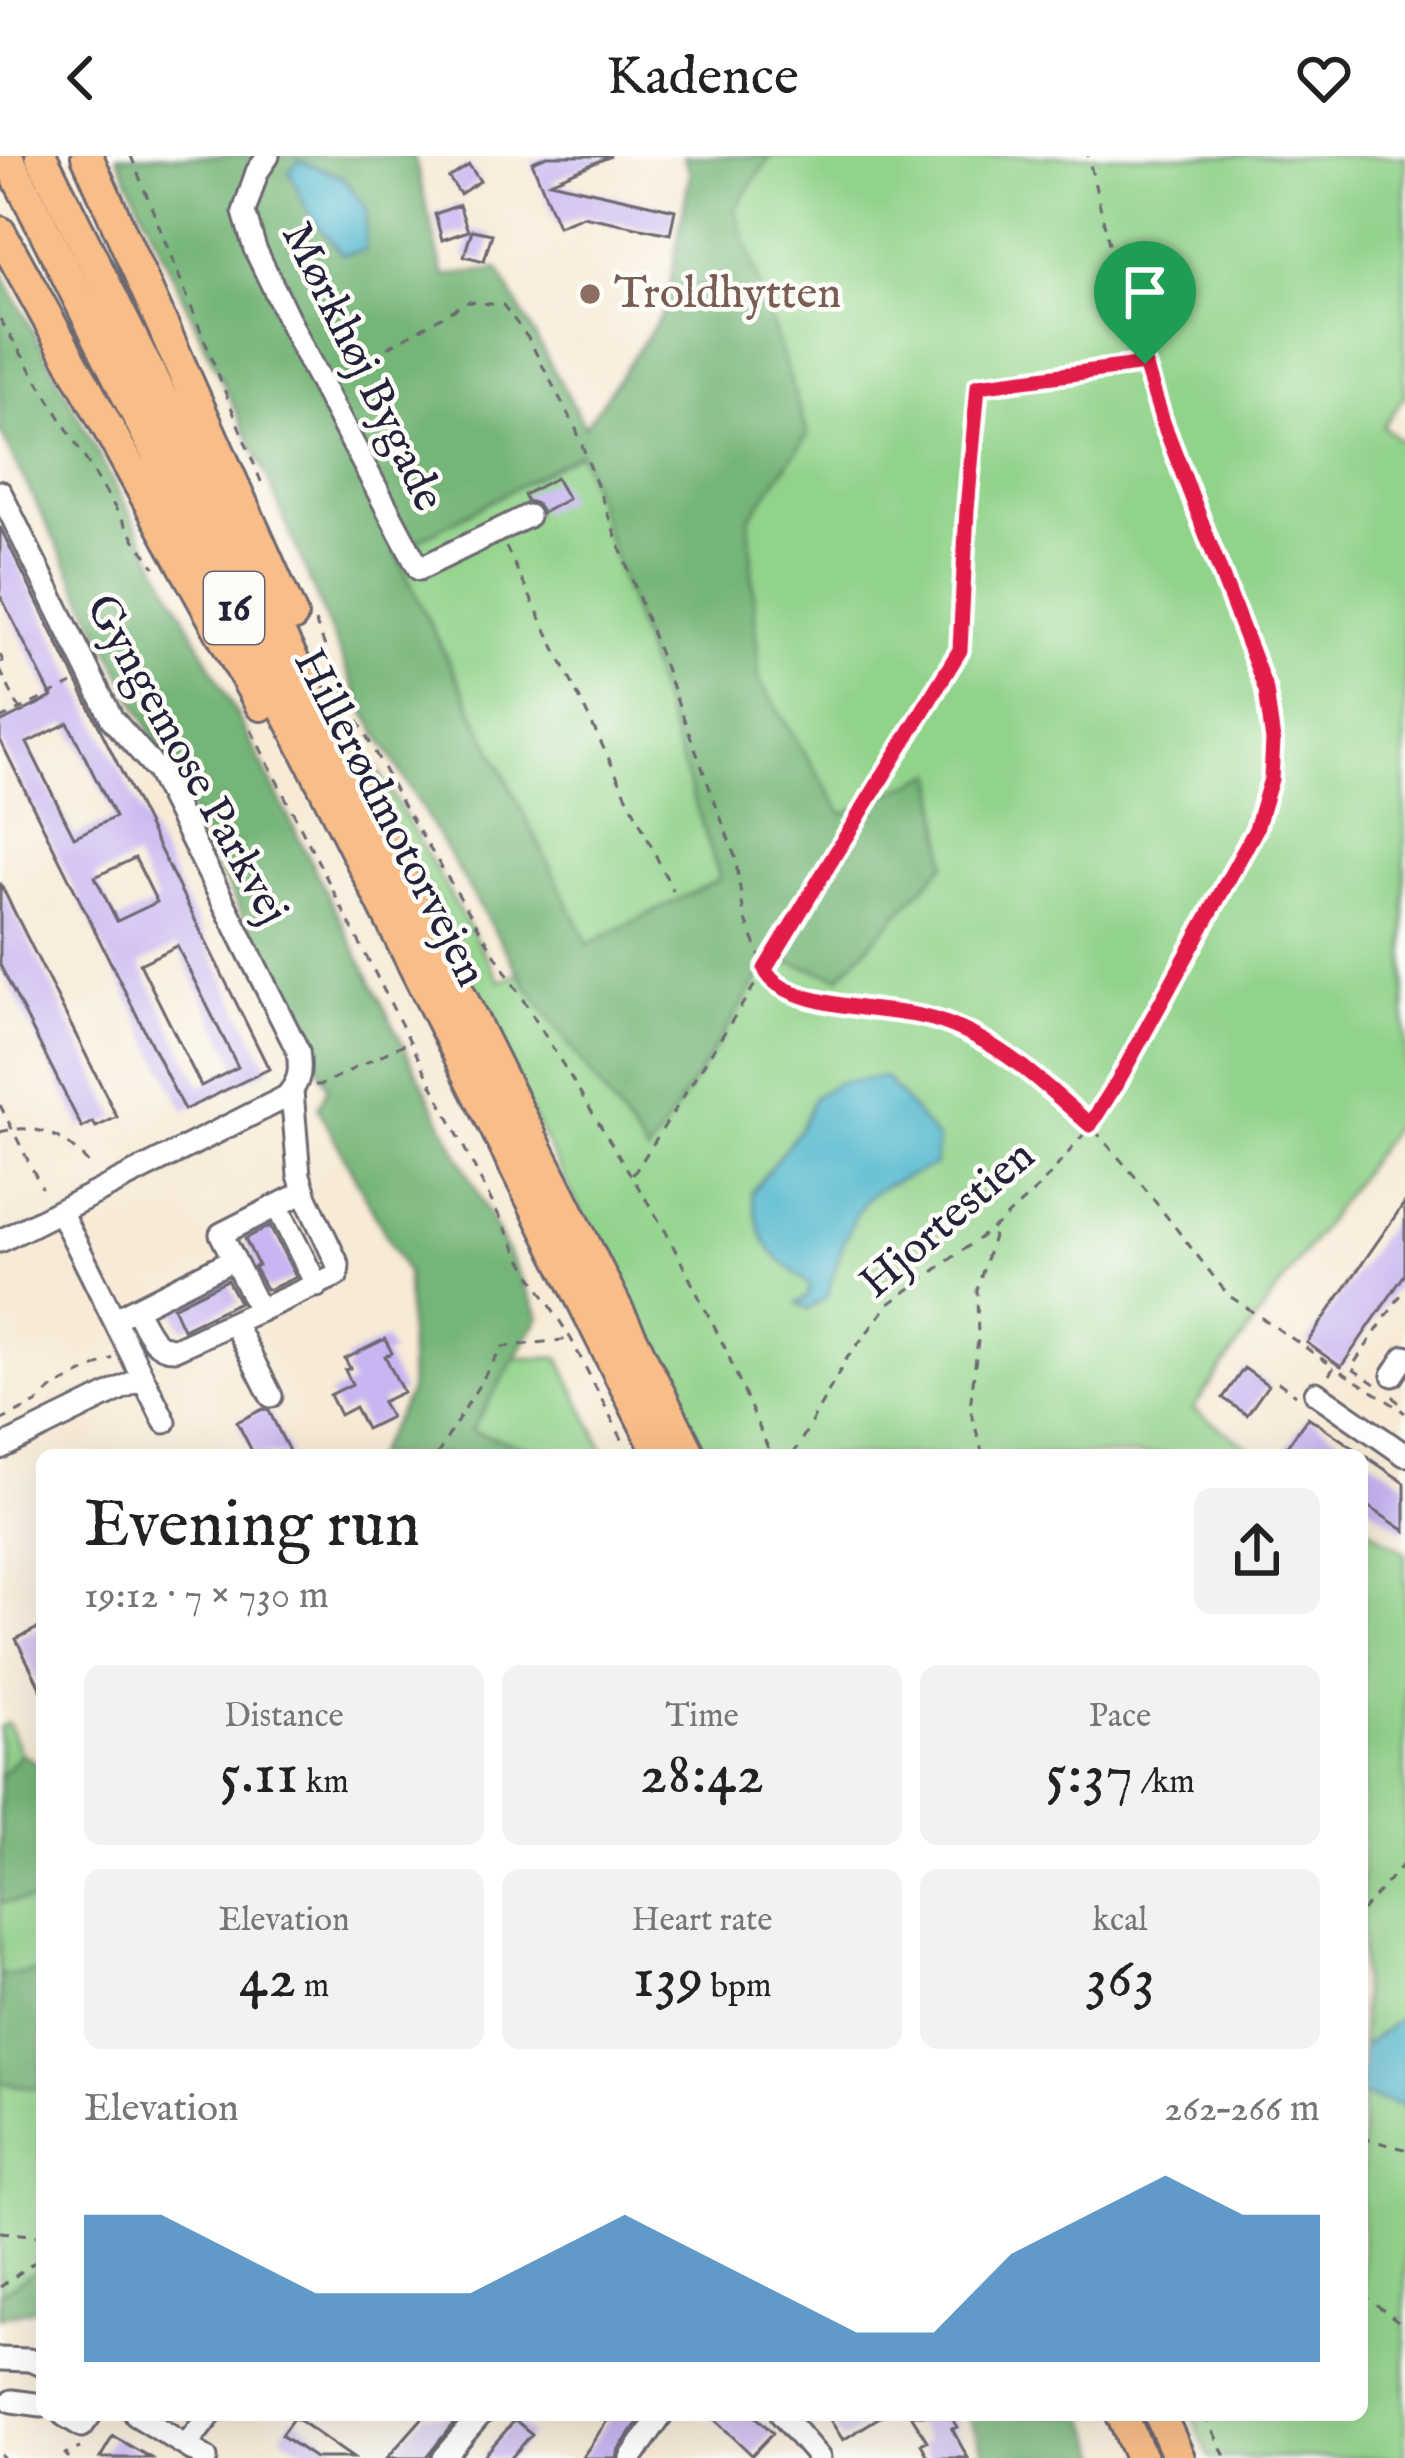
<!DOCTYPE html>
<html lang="en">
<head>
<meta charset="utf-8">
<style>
	:root { --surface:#fff; --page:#f2f2f2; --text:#222; --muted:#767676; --accent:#1f6fb2 }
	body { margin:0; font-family:"IM FELL English",serif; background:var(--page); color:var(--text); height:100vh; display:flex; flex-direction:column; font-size:45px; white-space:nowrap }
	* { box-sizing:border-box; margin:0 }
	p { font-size:39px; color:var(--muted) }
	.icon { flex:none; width:66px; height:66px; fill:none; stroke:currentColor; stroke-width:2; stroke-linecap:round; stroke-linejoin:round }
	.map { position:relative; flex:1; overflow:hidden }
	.sheet { position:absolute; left:36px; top:1293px; width:1332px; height:972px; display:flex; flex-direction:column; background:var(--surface); border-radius:18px; box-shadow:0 12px 48px #0002 }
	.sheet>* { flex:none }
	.pin { position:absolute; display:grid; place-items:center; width:102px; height:102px; color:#fff; margin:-123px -51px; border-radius:50% 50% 50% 0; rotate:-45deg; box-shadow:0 0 12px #0007 }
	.pin .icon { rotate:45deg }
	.round { display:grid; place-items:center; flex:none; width:126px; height:126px; border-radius:18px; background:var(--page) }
	.summary { display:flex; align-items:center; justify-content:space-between; height:204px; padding:0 48px }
	h1 { font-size:66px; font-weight:600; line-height:90px }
	.figures { display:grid; grid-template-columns:repeat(3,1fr); gap:18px; height:204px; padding:12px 48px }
	.figures div { display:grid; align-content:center; border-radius:18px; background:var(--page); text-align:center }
	.figures b { font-size:60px; font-weight:600 }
	.figures small { font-size:33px; font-weight:400 }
	.figures p { font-size:33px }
	.chart { height:336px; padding:24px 48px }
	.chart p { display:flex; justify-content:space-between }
	.chart svg { width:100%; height:216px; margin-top:12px; fill:var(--accent); opacity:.7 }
	header { display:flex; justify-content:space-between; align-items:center; height:156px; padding:0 48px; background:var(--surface); font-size:54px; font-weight:600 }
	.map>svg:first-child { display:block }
	.green { fill:#92d38b; stroke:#5a7a63; stroke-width:3 }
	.forest { fill:#75b577; stroke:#4c6c59; stroke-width:3; fill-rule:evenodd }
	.water { fill:#50b7ce; stroke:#396c84; stroke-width:3 }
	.building { fill:#c8b5f1; fill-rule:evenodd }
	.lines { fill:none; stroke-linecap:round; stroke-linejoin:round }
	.minor-casing { stroke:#6d6871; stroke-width:27 }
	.highway-casing { stroke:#6d6871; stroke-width:36 }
	.path { stroke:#6d6871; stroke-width:3; stroke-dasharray:9 9; stroke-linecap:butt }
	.minor { stroke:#fff; stroke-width:21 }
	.highway { stroke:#f8bd88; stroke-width:30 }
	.route-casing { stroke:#fff; stroke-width:24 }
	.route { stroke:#e11d48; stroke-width:15 }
	.education-dot { fill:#8d6e63; stroke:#fdfcf7; stroke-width:4.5 }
	.labels { text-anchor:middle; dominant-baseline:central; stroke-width:9; stroke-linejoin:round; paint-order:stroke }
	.shield { fill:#fdfcf7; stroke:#646373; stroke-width:3 }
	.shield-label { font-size:42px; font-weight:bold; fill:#22223b }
	.education-label { font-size:45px; fill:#785e54; stroke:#fdfcf7; text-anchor:start }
	.street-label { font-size:45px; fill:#22223b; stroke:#fdfcf7 }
</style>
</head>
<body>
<header><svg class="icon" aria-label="back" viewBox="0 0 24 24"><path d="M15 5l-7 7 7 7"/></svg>Kadence<svg class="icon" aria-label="heart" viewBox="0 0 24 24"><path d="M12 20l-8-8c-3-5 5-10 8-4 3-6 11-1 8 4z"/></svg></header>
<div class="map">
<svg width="1405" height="2302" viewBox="0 0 1405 2302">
	<rect width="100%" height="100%" fill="#fdfcf7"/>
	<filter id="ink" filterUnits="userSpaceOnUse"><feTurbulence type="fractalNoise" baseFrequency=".00833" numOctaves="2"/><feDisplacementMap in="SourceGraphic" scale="24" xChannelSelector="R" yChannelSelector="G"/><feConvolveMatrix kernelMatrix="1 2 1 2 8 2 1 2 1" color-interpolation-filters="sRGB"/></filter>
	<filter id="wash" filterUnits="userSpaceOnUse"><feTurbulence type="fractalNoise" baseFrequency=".004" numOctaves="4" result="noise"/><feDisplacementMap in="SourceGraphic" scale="48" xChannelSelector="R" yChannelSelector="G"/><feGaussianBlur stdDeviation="2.7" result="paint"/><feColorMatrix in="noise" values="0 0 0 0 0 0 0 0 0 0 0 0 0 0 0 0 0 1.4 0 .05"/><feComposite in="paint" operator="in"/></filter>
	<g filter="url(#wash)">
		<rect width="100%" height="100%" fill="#f7ead6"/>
		<path class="green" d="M771,0H1405V240L1383,270L1405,289V955L1193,1253L1260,1299H706L457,813L358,598L369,599L500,825L587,788L395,396L580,296L584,272Z
			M504,1202H559L606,1299H448Z
			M1362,1368L1405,1397V2302H1210L1192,2259H1362Z
			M8,1567L22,1599L42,1609V2151L0,2161V1571Z"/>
		<path class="forest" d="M117,0H414L444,120L498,113L585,271L665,155L690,17L683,0H771L735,53L808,279L749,363L759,524L843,658L935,617L946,707L839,821L772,801L648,998L526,829L362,551L266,319ZM580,297L720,723L588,788L395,397Z
			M0,113L238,561L540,1161L471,1275L552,1299H375L410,1236L407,1118L318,952L328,931L0,275Z
			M21,1597L42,1610V1744L0,1747V1621Z
			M42,1815V1933L0,1927V1819Z
			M42,2112V2151L0,2161V2137Z
			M968,2259H1085L1103,2302H987Z"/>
		<path class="water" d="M299,5L342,21L366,51L365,94L342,98L311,61L289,15Z
			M885,921L938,984L935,1009C916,1018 881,1028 867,1043C850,1062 833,1115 828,1140L808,1154L797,1147L808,1141L809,1129C767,1091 761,1095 752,1036L801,971L814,941L837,927Z
			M1405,1858V1950L1362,1940V1891Z"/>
		<g id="blocks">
			<path class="building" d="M547,0H611L550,26L675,54L670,78L583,60L558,70L532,6Z
				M469,9L480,25L460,38L449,22Z
				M459,49L468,75L442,84L435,58Z
				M472,74L492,78L484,105L464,100Z
				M556,322L568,343L542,357L537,348L527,345L524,339Z
				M0,371L269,913L184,954L0,584V567L52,541L0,439ZM68,567L115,661L74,681L27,587ZM135,702L157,746L117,765L95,721ZM177,790L238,911L201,930L140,808Z
				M0,727L117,961L96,971L93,966L82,972L0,809Z
				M1405,1046V1118L1341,1211L1307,1187Z
				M270,1070L296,1121L270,1133H266L254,1111L258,1109L245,1083Z
				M227,1124L239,1146L183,1173L173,1151Z
				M385,1183L392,1197L385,1200L403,1236L382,1246L390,1261L366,1273L355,1251L340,1259L330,1239L352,1228L345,1214L350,1212L345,1203Z
				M1244,1212L1268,1229L1247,1259L1223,1242Z
				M263,1253L269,1255L291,1299H254L237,1266Z
				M1308,1261L1405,1327V1375L1362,1346V1299H1294L1285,1293Z
				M42,1470V1535L16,1483Z
				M425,2259H460L426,2302H387Z
				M611,2259H643L619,2293L616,2302H582Z
				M710,2259H754L773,2277L752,2299Z
				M827,2259H883L843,2284Z
				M911,2259H950L957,2271L952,2273L968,2302H929L921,2288L927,2285Z
				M294,2261L353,2302H315L281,2279Z
				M515,2264L532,2278L511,2302H482Z
				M113,2280L151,2302H100Z"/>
		</g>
	</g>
	<g filter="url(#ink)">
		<use href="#blocks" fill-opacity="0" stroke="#6d6871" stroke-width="3"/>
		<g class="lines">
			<g class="minor-casing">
				<path id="minor" d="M268,0L257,16L244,56L255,93L305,197L419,413L528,360
					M0,336L112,563L157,614L298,895C301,915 300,926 286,941L0,1085
					M277,1050L317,1130
					M60,1055L165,1266
					M135,1153C146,1171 152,1194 175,1193L337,1119L338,1109L306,1041L299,1019L292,935
					M260,1155L221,1078L304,1036
					M125,1158L234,1103
					M234,1167L271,1240
					M1393,1219L1405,1201
					M1316,1237L1405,1299
					M0,1292L142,1222
					M0,2203L29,2204L42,2209
					M12,2245L42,2249
					M64,2259L82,2270L90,2259
					M136,2259L206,2302
					M782,2259L819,2302
					M186,2289L210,2259
					M443,2302L480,2259
					M631,2302L661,2259"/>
			</g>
			<g class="highway-casing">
				<path id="highway" d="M7,0L660,1299
					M41,0L690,1299
					M87,0L292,460
					M0,76L261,549
					M1122,2259L1141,2302
					M1160,2259L1179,2302"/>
			</g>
			<path class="path" d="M131,0L264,333
				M0,163L136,386L155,411
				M341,218L468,146L503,149L528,182L576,273L735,700L744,759L768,822L785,833L825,846L925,860L977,881L1026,911L1090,969L1139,1025L1228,1139L1334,1211
				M506,391L673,735
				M315,465L343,536L403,649L666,1076L725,1192L771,1299
				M0,499L3,505L0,506
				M0,514L20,554
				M0,563L72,528
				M251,574L520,1101L571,1183L630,1299
				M315,929H321L410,885
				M0,949L42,1032
				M0,976C36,966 66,980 89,1008
				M633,1019L765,813L960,493L967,353L978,230L1145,208
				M1329,1219L1334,1211L1394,1249
				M1278,1226L1296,1239
				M1375,1228L1351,1212L1405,1133
				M1393,1240L1398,1246L1396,1250L1405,1257
				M0,1265L36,1247L54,1231L113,1202
				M437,1299L502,1191L570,1183
				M793,1299L847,1202L889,1148L997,1069L1043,1027L1083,979L1118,925L1255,673L1271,623L1273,585L1266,534L1163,266L1117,121L1088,0
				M983,1299L970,1252L978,1184L977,1134L996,1070
				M1362,1755L1405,1706
				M1362,1982L1405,1993
				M0,2076L42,2080
				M0,2131L42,2101
				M1362,2138L1405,2170
				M1205,2259L1226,2302
				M0,2298L4,2302
				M69,2302L65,2298L80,2292"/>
			<use href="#minor" class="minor"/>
			<use href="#highway" class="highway"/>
		</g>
	</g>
	<g class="lines" filter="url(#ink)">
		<g class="route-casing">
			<path id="route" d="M1145,208L1163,266L1266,534L1273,585L1271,623L1256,673L1118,925L1090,969C1040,924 988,874 920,860C884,852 779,851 765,813L960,494L967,353L978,230Z"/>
		</g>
		<use href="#route" class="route"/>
	</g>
	<circle class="education-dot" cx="590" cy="138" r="12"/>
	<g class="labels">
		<rect class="shield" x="204" y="416" width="60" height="72" rx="9"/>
		<g class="shield-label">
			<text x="234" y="452">16</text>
		</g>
		<g class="education-label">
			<text x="614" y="138">Troldhytten</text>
		</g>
		<g class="street-label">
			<text transform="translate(362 211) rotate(64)">Mørkhøj Bygade</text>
			<text transform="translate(186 604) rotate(61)">Gyngemose Parkvej</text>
			<text transform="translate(389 662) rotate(63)">Hillerødmotorvejen</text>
			<text transform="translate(948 1064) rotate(-41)">Hjortestien</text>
		</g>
	</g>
</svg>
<div class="pin" style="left:1145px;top:208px;background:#1e9e55"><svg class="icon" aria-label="arrive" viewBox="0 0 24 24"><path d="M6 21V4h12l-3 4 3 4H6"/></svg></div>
<section class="sheet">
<div class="summary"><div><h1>Evening run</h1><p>19:12 · 7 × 730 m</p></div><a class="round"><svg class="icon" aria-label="share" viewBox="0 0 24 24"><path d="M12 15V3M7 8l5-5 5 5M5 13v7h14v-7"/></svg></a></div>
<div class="figures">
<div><p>Distance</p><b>5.11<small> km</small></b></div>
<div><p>Time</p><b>28:42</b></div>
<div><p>Pace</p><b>5:37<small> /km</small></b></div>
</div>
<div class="figures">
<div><p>Elevation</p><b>42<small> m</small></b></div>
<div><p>Heart rate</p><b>139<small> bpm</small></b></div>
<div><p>kcal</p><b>363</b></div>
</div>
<div class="chart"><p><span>Elevation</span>262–266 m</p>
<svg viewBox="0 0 160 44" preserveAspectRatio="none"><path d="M0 44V14L10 14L20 22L30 30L40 30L50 30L60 22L70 14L80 22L90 30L100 38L110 38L120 22L130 14L140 6L150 14L160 14V44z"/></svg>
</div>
</section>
</div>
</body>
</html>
